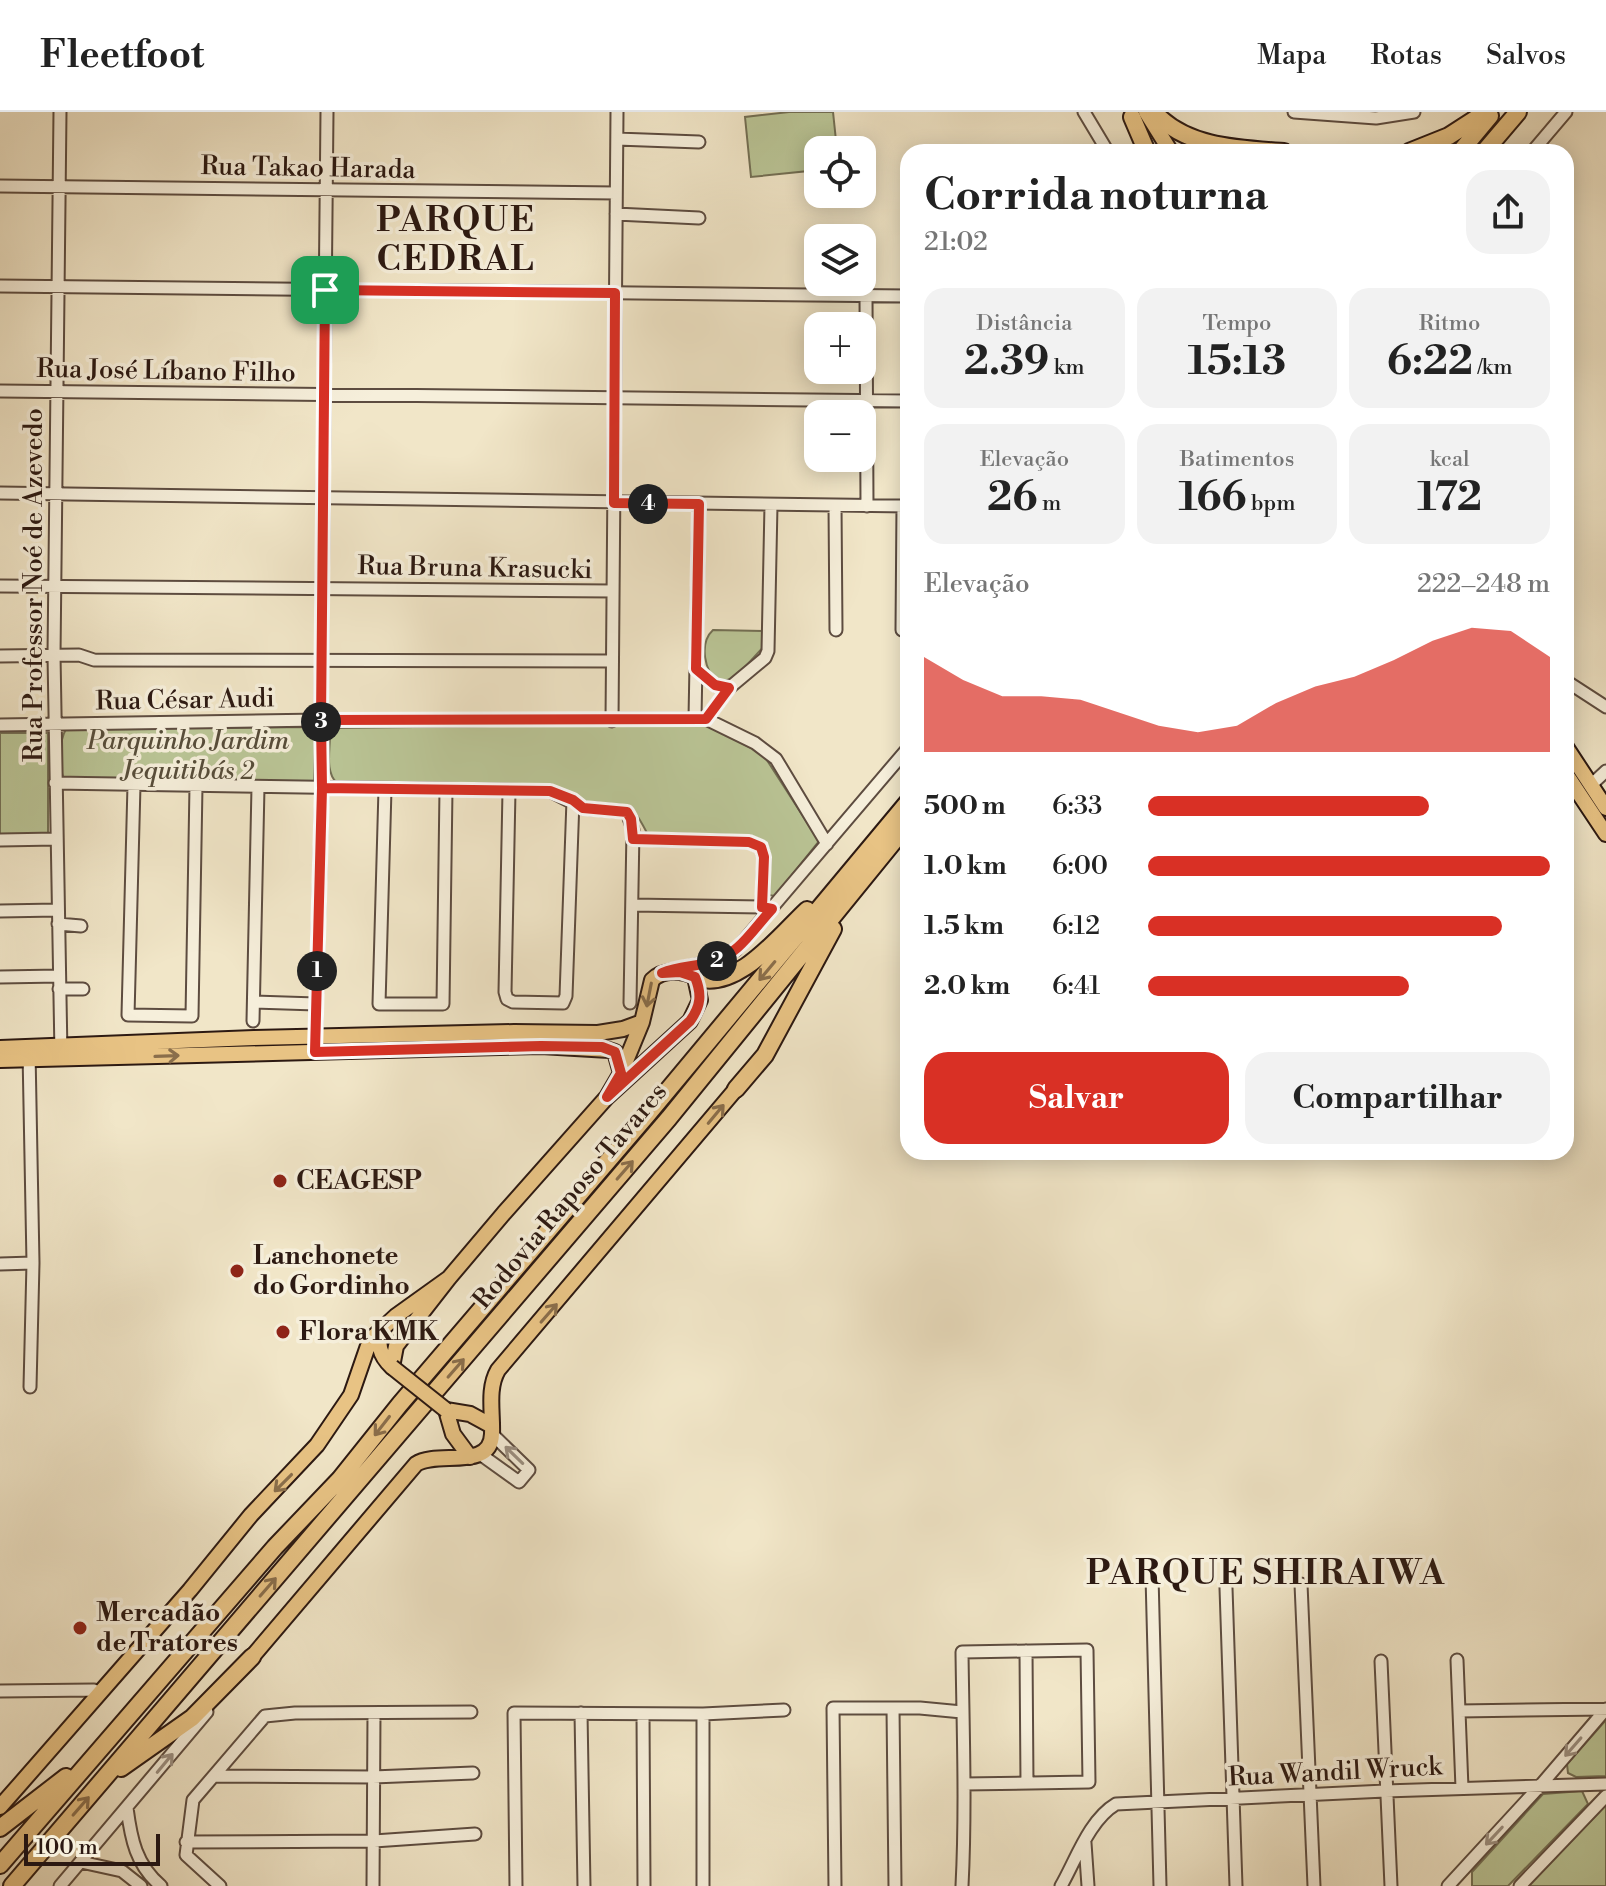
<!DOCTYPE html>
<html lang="pt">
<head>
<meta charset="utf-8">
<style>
	:root { --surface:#fff; --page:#f2f2f2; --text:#222; --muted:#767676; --line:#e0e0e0; --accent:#d93025 }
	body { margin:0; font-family:"Libre Bodoni",serif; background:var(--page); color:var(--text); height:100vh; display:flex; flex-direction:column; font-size:30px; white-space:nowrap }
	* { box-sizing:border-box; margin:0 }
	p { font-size:26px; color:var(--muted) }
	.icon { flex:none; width:44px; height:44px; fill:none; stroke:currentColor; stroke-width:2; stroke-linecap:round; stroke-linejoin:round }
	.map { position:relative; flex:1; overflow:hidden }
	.drawer { position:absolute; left:900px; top:32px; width:674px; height:1016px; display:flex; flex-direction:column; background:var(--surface); border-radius:24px; box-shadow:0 4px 20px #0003 }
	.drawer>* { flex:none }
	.buttons { position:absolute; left:804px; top:24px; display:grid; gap:16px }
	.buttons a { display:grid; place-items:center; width:72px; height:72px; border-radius:16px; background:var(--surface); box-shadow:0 4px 20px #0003; font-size:40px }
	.scale { position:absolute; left:24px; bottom:20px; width:136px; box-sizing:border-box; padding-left:8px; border:4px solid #2c1912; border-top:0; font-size:22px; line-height:28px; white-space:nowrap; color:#2c1912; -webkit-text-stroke:6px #f6efdb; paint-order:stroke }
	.pin { position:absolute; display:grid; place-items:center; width:68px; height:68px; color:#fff; margin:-34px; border-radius:16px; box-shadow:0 4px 12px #0006 }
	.km { position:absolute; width:40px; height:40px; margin:-20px; border-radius:50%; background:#222; color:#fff; font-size:22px; line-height:40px; text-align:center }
	.round { display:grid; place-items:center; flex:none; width:84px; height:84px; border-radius:24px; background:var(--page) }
	.headline { display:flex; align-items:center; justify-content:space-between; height:136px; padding:0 24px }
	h1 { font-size:44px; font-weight:700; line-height:60px }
	.metrics { display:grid; grid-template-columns:repeat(3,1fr); gap:12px; height:136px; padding:8px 24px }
	.metrics div { display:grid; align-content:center; border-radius:20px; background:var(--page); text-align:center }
	.metrics b { font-size:40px; font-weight:700 }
	.metrics small { font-size:22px; font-weight:400 }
	.metrics p { font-size:22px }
	.chart { height:224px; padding:16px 24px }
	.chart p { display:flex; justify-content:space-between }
	.chart svg { width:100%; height:144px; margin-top:8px; fill:var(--accent); opacity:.7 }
	.primary-button { display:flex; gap:16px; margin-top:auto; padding:16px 24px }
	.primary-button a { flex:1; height:92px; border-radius:24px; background:var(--accent); color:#fff; font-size:32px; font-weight:700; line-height:92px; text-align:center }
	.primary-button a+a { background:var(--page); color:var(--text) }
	ul { padding:0 24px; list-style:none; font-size:26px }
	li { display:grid; grid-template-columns:128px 96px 1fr; align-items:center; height:60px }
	li i { height:20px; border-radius:10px; background:var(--accent) }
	header { display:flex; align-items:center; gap:48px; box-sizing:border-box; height:112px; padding:0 40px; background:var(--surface); border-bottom:2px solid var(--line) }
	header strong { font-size:38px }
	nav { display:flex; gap:44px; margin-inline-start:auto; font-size:28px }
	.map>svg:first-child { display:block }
	.green { fill:#bac596; stroke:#736f54; stroke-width:2 }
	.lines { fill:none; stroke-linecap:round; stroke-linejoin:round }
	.minor-casing { stroke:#5d4c40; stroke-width:15 }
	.major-casing { stroke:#2c1912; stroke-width:18 }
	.highway-casing { stroke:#2c1912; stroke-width:20 }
	.minor { stroke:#f6efdb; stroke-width:11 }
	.major { stroke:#e8c384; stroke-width:14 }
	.highway { stroke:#e8c384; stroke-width:16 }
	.major-bridge-casing { stroke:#2c1912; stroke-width:18; stroke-linecap:butt }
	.major-bridge { stroke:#e8c384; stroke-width:14 }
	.oneway { stroke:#8a6e4b }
	.oneway2 { stroke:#9b8f81 }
	.route-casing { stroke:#fff; stroke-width:16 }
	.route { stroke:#d93025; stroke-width:10 }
	.poi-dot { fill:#8f2418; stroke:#f6efdb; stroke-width:3 }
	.labels { text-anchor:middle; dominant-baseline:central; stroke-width:7; stroke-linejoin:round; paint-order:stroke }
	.street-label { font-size:26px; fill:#2c1912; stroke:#f6efdb }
	.park-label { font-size:26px; font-style:italic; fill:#574d3a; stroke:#f6efdb }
	.poi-label { font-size:26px; font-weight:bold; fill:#2c1912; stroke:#f6efdb; text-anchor:start }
	.district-label { font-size:34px; font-weight:bold; letter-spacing:2px; fill:#2c1912; stroke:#f6efdb }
</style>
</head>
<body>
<header>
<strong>Fleetfoot</strong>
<nav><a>Mapa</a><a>Rotas</a><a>Salvos</a></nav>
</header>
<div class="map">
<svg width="1606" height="1774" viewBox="0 0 1606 1774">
	<rect width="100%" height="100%" fill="#f1e6c8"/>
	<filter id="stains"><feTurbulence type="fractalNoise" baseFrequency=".0025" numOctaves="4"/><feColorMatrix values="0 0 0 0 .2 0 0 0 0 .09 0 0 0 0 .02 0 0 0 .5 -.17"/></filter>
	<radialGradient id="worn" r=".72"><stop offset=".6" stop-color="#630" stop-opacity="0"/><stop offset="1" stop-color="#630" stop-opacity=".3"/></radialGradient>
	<path class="green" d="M789,0H833L837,38H818V58L751,65L745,5Z
		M713,518L763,519L767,521V531L735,566L719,570C704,561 699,531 713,518Z
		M703,611L763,642L819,729L775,784L768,783L769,739L761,730L748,725L648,723C628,684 631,696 592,691C580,690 568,679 556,675L337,671C325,660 330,639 330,623L338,616Z
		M308,615L315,626L314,672L65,669C58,657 59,629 66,617Z
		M0,621H48V722H0Z
		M1606,1608V1664L1576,1665L1568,1661L1567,1652Z
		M1582,1679L1588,1692L1508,1774H1472V1760L1543,1682Z
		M1606,1693V1774H1528Z"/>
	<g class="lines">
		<g class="minor-casing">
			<path id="minor" d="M60,0L54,543L61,942
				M1084,0L1108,40
				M1294,0L1376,6L1414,0
				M617,27L699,30
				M1532,40L1566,0
				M0,74L616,81
				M616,102L699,106
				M0,174L908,184
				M866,184L867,394
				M0,279L908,289
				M0,381L908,394
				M835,393L836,518
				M0,474L613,479
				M902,518L903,394
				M0,544L79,543L94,548L612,549
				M696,557L715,573L729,576
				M1566,569L1606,595
				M695,606L699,392
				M706,607L729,576L765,546L768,539L771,393
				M612,609L617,0
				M0,613L321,608L706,607L755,631L776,647L827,732
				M55,671L550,679L583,696L627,700L633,718L630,891
				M134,673L128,903L192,904L196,674
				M1591,673L1606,659
				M385,677L379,892H443L446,678
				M509,679L505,880L507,887L513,890L563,891L566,884L573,688
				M633,727L749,730L761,735L764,745L762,795L772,797
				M0,728L56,727
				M632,793L762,795
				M0,799L57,798
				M58,812L81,814
				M670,858L716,849L736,838L908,636
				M0,865L59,864
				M59,877H83
				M254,890L316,892
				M253,909L258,675
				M29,940L33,1151L30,1275
				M315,940L322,676L321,608L327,0
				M0,1152L33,1151
				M480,1342L519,1370L529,1358L492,1322
				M1152,1464L1160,1774
				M1301,1472L1314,1774
				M1226,1476L1236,1774
				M1026,1539L1027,1671
				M1457,1548L1462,1676
				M1381,1549L1391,1774
				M0,1579L94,1578L100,1582
				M893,1596L895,1774
				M1459,1599L1606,1597
				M581,1601L584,1774
				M643,1602L644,1774
				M214,1664L373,1665L473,1661
				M127,1696C131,1727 136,1753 161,1774
				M186,1730L374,1729L475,1722
				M1085,1731L1088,1774
				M81,1750L122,1759L141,1774
				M60,1774L207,1600
				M220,1774L186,1743L193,1688L265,1604L295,1601L471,1600
				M373,1774L374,1601
				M516,1774L514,1601L703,1602L784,1598
				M703,1774V1602
				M835,1774L833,1596H920L962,1600
				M962,1774C966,1696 963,1618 962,1540L1087,1538L1089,1670L964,1672
				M1061,1774C1076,1748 1089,1708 1116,1692L1385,1679L1606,1672
				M1448,1774L1540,1674L1606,1597
				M1520,1774L1606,1684"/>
		</g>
		<g class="major-casing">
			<path id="major" d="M1146,0L1171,40
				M1566,635L1606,696
				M1566,662L1606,722
				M0,936L254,926L514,920L598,921L623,917L642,910
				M0,948L541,934L609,938L615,940L621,961
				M384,1215C375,1230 380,1244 392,1255
				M392,1255L396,1234L449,1166L504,1101L607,985L690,909L700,888L695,865C682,858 663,857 652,868L642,910L621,961L607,985
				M470,1345L453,1322L446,1298L470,1302L492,1314
				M252,1545L416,1352C437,1338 491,1359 492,1322C493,1301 487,1277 498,1258L736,977
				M0,1695L190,1478L251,1403L317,1333L351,1283L370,1228L396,1204L449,1166"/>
		</g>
		<g class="highway-casing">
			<path id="highway" d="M1154,0C1186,36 1240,37 1284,40
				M1132,5L1147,40
				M1409,40L1449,24L1486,0
				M1460,40L1490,4
				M1484,40L1518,0
				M695,865C736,881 780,823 807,798
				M736,977L765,943L833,817
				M121,1656L192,1606L252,1545
				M0,1716L66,1665
				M0,1753L275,1435L340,1367L400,1292L648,1002L908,690
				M12,1774L669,1006L908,712"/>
		</g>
		<use href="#minor" class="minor"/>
		<use href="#major" class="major"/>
		<use href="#highway" class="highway"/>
		<g class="major-bridge-casing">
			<path id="major-bridge" d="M392,1255L446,1298"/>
		</g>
		<use href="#major-bridge" class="major-bridge"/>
	</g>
	<defs><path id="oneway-shaft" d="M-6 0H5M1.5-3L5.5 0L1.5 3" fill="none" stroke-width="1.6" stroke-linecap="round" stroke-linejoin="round" transform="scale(2)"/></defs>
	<g class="oneway">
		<use href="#oneway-shaft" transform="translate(767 859) rotate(130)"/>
		<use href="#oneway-shaft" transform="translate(649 883) rotate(101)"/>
		<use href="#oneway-shaft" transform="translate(167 944) rotate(-2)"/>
		<use href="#oneway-shaft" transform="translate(716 1002) rotate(-50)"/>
		<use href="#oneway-shaft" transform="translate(625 1058) rotate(-49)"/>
		<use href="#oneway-shaft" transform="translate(549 1201) rotate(-49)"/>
		<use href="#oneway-shaft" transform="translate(456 1256) rotate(-49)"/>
		<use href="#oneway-shaft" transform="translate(382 1314) rotate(128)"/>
		<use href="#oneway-shaft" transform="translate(283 1371) rotate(135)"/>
		<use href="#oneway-shaft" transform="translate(268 1475) rotate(-49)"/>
		<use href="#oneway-shaft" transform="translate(81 1694) rotate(-49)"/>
	</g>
	<g class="oneway2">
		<use href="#oneway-shaft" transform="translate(514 1343) rotate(-136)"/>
		<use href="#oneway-shaft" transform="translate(1573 1635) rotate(131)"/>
		<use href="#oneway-shaft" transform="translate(165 1651) rotate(-50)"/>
		<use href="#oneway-shaft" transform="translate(1494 1724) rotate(133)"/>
	</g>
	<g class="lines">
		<g class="route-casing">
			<path id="route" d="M325,178L321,608L322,676L315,940L541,934L602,935L615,940L621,961L607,985L690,909C701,894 702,882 695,865L680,860L662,861C679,854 694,855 711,850C738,844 754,816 772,797L762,795L764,745L761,735L749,730L633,727L631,707L627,700L583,696L573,688L550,679L322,676L321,608L706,607L729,576L715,573L696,557L699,392L614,391L615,181L325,178"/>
		</g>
		<use href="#route" class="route"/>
	</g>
	<g class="poi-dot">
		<circle cx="280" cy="1069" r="8"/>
		<circle cx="237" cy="1159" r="8"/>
		<circle cx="283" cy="1220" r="8"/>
		<circle cx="80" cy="1516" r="8"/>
	</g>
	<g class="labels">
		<g class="street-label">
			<text transform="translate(308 56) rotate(1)">Rua Takao Harada</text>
			<text transform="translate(166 259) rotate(1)">Rua José Líbano Filho</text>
			<text transform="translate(475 456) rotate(1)">Rua Bruna Krasucki</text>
			<text transform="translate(34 473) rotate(-90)">Rua Professor Noé de Azevedo</text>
			<text transform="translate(185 588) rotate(-1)">Rua César Audi</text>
			<text transform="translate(570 1084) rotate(-50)">Rodovia Raposo Tavares</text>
			<text transform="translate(1335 1660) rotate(-3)">Rua Wandil Wruck</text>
		</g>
		<g class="park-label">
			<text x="188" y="629">Parquinho Jardim<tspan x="188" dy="30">Jequitibás 2</tspan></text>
		</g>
		<g class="poi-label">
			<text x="296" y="1069">CEAGESP</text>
			<text x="253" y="1144">Lanchonete<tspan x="253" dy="30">do Gordinho</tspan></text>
			<text x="299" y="1220">Flora KMK</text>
			<text x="96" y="1501">Mercadão<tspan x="96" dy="30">de Tratores</tspan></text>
		</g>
		<g class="district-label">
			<text x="456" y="109">PARQUE<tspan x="456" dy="39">CEDRAL</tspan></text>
			<text x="1266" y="1462">PARQUE SHIRAIWA</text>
		</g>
	</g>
	<rect width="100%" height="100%" filter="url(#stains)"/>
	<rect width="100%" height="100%" fill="url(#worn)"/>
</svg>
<div class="buttons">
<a><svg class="icon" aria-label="locate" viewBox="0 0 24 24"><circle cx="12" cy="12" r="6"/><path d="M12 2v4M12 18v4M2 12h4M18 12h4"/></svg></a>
<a><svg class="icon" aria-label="layers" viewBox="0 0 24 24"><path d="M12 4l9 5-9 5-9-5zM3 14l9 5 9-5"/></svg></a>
<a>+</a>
<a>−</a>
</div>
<div class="scale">100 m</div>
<div class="pin" style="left:325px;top:178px;background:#1e9e55"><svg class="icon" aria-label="arrive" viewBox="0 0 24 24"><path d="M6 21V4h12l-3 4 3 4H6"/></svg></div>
<b class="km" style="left:317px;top:859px">1</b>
<b class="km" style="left:717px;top:849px">2</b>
<b class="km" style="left:321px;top:610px">3</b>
<b class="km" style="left:648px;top:392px">4</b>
<section class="drawer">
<div class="headline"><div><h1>Corrida noturna</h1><p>21:02</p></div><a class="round"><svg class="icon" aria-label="share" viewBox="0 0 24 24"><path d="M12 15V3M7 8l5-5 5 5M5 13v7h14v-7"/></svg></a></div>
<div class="metrics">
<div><p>Distância</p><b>2.39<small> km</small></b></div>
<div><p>Tempo</p><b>15:13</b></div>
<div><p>Ritmo</p><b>6:22<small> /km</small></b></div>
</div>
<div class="metrics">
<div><p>Elevação</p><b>26<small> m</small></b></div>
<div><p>Batimentos</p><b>166<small> bpm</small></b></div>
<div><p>kcal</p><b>172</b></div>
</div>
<div class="chart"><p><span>Elevação</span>222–248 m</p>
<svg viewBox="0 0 160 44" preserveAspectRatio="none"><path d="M0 44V15L10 22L20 27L30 27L40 28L50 32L60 36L70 38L80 36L90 29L100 24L110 21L120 16L130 10L140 6L150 7L160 15V44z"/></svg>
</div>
<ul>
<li><b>500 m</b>6:33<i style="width:70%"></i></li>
<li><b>1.0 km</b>6:00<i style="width:100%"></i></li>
<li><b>1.5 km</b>6:12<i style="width:88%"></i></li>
<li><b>2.0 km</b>6:41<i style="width:65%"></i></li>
</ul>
<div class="primary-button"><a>Salvar</a><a>Compartilhar</a></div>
</section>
</div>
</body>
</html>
